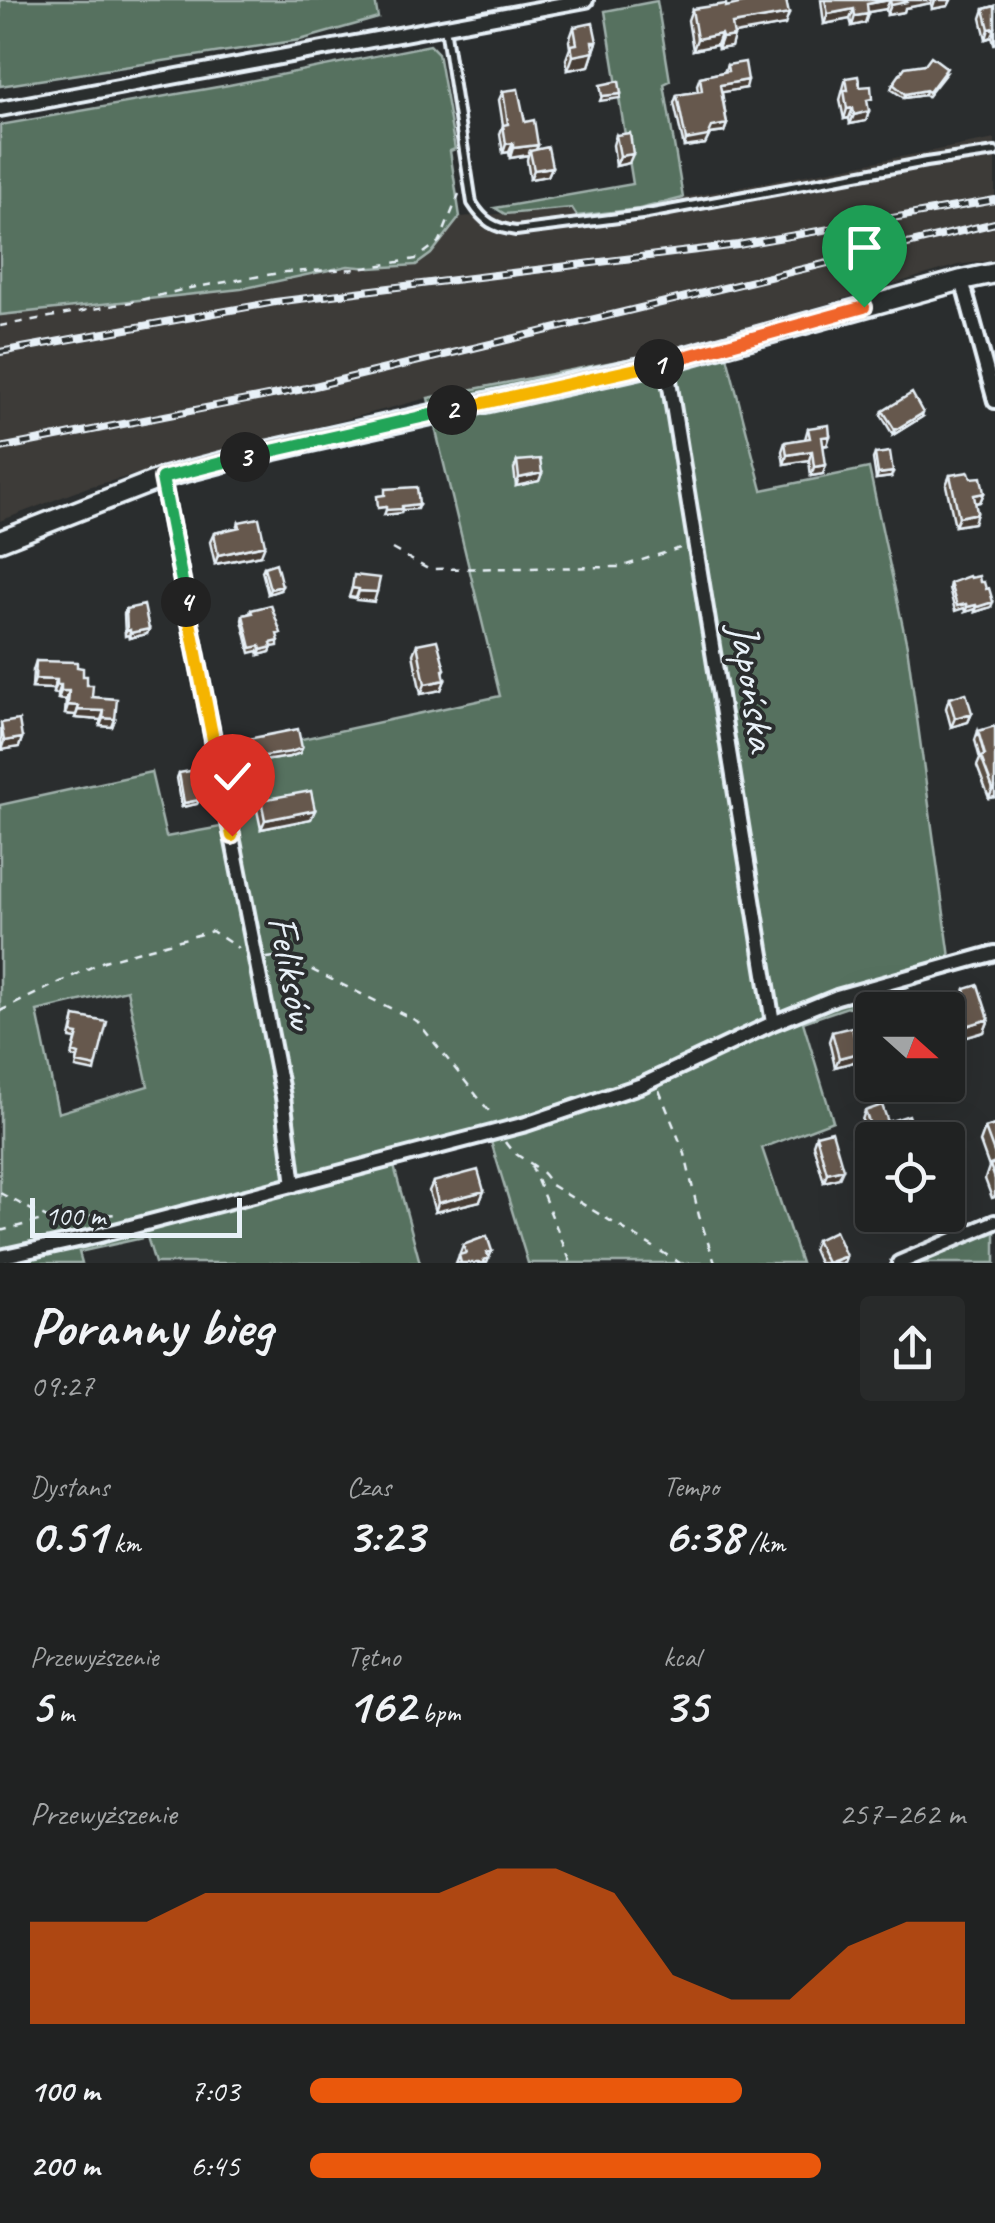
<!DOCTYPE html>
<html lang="pl">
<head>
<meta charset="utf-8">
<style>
	:root { --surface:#202222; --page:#282a2a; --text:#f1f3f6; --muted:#a2a4a5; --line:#3d3f40; --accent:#ea580c }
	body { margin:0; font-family:Caveat,sans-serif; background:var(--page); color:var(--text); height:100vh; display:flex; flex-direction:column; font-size:38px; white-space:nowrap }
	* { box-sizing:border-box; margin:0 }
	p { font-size:32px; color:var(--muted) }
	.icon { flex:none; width:55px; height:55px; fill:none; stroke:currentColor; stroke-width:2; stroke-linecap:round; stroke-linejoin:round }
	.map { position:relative; height:1263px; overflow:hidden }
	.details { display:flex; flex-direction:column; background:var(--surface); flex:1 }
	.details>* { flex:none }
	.needle { width:65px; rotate:111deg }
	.buttons { position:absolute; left:855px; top:992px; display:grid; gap:20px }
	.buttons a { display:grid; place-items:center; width:110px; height:110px; border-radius:10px; background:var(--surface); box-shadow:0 10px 40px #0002,0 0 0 2px var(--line); font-size:50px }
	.scale { position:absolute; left:30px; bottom:25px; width:212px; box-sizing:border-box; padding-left:10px; border:5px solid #e8f1f8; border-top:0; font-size:28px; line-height:35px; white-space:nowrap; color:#e8f1f8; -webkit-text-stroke:8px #2a2d2e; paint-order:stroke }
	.pin { position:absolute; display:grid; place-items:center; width:85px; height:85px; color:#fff; margin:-102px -42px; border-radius:50% 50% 50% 0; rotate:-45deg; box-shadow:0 0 10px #0007 }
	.pin .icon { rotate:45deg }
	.km { position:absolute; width:50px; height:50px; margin:-25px; border-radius:50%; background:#222; color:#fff; font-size:28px; line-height:50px; text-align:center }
	.round { display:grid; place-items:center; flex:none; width:105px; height:105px; border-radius:10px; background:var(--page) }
	.head { display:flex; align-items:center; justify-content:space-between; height:170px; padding:0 30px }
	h1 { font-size:55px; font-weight:700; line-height:75px }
	.metrics { display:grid; grid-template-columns:repeat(3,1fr); gap:15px; height:170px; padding:10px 30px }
	.metrics div { display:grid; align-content:center }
	.metrics b { font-size:50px; font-weight:700 }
	.metrics small { font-size:28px; font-weight:400 }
	.metrics p { font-size:28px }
	.chart { height:280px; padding:20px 30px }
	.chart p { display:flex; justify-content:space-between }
	.chart svg { width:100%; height:180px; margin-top:10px; fill:var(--accent); opacity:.7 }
	ul { padding:0 30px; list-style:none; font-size:32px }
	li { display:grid; grid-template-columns:160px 120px 1fr; align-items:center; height:75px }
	li i { height:25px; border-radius:12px; background:var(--accent) }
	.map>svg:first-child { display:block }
	.built { fill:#3c3a37 }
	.green { fill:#57715f; stroke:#a0b1ac; stroke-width:2.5; fill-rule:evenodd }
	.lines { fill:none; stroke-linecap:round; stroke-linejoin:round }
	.service-casing { stroke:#e8f1f8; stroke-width:14 }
	.minor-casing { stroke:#e8f1f8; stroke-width:20 }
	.secondary-casing { stroke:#e8f1f8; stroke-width:25 }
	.path { stroke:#e8f1f8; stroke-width:2.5; stroke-dasharray:8 8; stroke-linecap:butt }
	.service { stroke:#2a2d2e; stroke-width:6 }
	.minor { stroke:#2a2d2e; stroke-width:12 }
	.secondary { stroke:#2a2d2e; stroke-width:18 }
	.rail-casing { stroke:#e8f1f8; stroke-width:8 }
	.rail { stroke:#2a2d2e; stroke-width:4; stroke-dasharray:11; stroke-linecap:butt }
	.wall { fill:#584d42; stroke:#e8f1f8; stroke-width:2.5 }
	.shaded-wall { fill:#473e36; stroke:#e8f1f8; stroke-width:2.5 }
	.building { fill:#66594d; stroke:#e8f1f8; stroke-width:2.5 }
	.split-1-casing { stroke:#fff; stroke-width:20 }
	.split-2-casing { stroke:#fff; stroke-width:20 }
	.split-3-casing { stroke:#fff; stroke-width:20 }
	.split-4-casing { stroke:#fff; stroke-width:20 }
	.split-5-casing { stroke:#fff; stroke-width:20 }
	.split-1 { stroke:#f0652b; stroke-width:12 }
	.split-2 { stroke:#f5b400; stroke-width:12 }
	.split-3 { stroke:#22a559; stroke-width:12 }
	.split-4 { stroke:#22a559; stroke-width:12 }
	.split-5 { stroke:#f5b400; stroke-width:12 }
	.labels { text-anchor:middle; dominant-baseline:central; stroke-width:8; stroke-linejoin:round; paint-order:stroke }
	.street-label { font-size:42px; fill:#e8f1f8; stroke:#2a2d2e }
</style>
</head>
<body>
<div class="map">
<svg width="995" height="1263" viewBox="0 0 995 1263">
	<rect width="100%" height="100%" fill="#2a2d2e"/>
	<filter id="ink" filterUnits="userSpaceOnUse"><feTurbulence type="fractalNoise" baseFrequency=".01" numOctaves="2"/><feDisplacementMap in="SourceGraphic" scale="20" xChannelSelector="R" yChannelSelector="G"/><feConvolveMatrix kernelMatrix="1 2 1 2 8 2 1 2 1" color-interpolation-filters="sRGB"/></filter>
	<g filter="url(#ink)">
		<path class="built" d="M995,139V260L958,265L664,352L428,398L88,487L0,521V315L241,289L348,266L371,268L416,265L431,254L460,217L573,208L577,216L639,209L683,198Z"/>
		<path class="green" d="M0,0H375L378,18L300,40L0,86Z
			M657,1L670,81L664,84L683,198L639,209L577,216L572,208L505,214L495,208L633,184L605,11Z
			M430,45L438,53L455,149L450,151L460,217L431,254L416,265L371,268L348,266L241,289L0,315V125L229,85Z
			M722,337L762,490L869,468L907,646L952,972L803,1022L833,1121L762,1148L801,1263H528L489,1135L394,1166L420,1263H155L147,1237L79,1252L82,1263H0V805L151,772L166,837L226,826L214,758L500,696L428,398L664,352ZM127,990L148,1086L58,1113L37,1011Z
			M995,1232V1263H920Z"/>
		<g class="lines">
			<g class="service-casing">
				<path id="service" d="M445,27L472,203C484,222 494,228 516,231L642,215L926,162L995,152"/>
			</g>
			<g class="minor-casing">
				<path id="minor" d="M0,109L586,0
					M962,280L995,401
					M666,362L773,1023
					M162,478L283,1097L294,1185
					M0,1257L96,1236L526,1124L642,1085L773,1023L837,997L995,953
					M899,1263L995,1222"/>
			</g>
			<g class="secondary-casing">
				<path id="secondary" d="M0,541L162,478L246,456L666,362L962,280L995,273"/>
			</g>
			<path class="path" d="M0,326L132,302L190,288L285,272L359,269L416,259L440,241L459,194
				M392,549L428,569L620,567L680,548
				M267,958L283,956L417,1021L493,1116
				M0,1011L104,961L212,931L238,948
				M659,1090L685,1154L699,1216L715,1263
				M505,1142C518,1162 539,1161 551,1185L680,1263
				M531,1165L571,1263
				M0,1193L47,1218L120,1214
				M0,1231L46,1219"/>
			<use href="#service" class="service"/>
			<use href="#minor" class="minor"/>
			<use href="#secondary" class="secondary"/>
			<g class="rail-casing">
				<path id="rail" d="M0,352L275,302L738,245L995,200
					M0,448L298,390L995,223"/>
			</g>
			<use href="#rail" class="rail"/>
		</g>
		<path class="wall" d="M755,0H786L785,25L734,34L731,47L718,49L717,45L693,50L688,20L692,9L726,7L754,2Z
			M821,0H951L948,6L932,9L931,3L905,8L904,12L887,15L886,9L868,12L865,23L852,26L850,19L824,24Z
			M995,6V44H994L992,37L986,39L981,18L984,9Z
			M574,27L597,42L589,66L568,70L566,59L570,48L569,41Z
			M727,65L746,88L722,92L727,124L724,132L710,134L705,144L684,147L674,103L677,95L698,92L697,85L700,77L724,72Z
			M946,73L927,97L925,95L904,98L891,89L893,84Z
			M846,78L860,87L869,111L866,121L850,124L849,118L844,119L840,100Z
			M503,91L520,104L525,122L538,145L536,150L552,167L548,176L530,179L527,160L528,155L510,158L509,152L503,153L500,134L503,125L499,100Z
			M616,135L629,163L616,166L613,145Z
			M883,411L922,417L893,435L881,415Z
			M808,428L827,445L823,446V474L811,476L809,460L784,464L782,451L785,442L805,439Z
			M875,454L891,477L876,479L873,459Z
			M517,461L542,473L539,481L516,486L514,469Z
			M950,475L971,478L984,493L980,502L975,503L977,513L974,523L955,526L946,485Z
			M239,522L261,555L215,564L210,542L214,533L237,528Z
			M264,567L280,590L268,594L262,571Z
			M970,578L980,582L991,607L975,612V609L965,612L964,608L955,611L949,588L950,583Z
			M126,609L149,629L147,634L129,638L128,635L125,636L124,614Z
			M251,610L278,638V646L272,647L270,652L259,655L258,651L250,653L242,620L243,615L250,613Z
			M417,644L445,669L443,673L445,680L441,690L421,694L413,654Z
			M36,661L77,667L92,697L115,719L112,727L100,726L101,720L75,718L76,715L65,714L66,700L58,699V694L53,693V689L32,688L33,670Z
			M949,698L972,713L968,722L951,727L946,708Z
			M1,723L22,738L19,747L1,750Z
			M978,731L995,797L989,798L977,766L980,759L975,740Z
			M248,739L302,748L300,753L289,757L250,763L246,743Z
			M179,773L196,785L199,800L197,804L182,807L177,778Z
			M261,800L315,810L311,819L261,829L257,810Z
			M965,989L989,1019L984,1032L953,1041L954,1044L950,1057H948V1010H922L925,1001L942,1005L961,1000Z
			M74,1021L96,1067L95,1072L76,1068L78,1058L72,1057L76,1039L70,1038Z
			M832,1032L858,1053L854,1062L835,1067L829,1041Z
			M865,1111L888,1122L914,1130L911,1139L874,1140L872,1132L867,1134L862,1120Z
			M995,1125V1197L992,1198L985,1179L989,1167L980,1142L985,1128Z
			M816,1135L839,1178L824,1182L813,1144Z
			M433,1182L484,1191L480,1201L435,1212L429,1191Z
			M899,1215H919L916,1222L903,1227Z
			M816,1240L846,1256L844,1263H819L813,1249Z
			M463,1245L492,1251L487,1263H456Z"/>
		<path class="shaded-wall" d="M890,0L886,9L863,13L867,4Z
			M906,0H932L931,3L905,8L904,12L887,15L891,5Z
			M935,0H951L948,6L932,9Z
			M854,9L850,19L824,24L828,14Z
			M789,14L785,25L729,35L732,24Z
			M868,14L865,23L852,26L855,16Z
			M995,28L992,37L986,39L989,29Z
			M721,34L717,45L693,50L697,39Z
			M734,36L731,47L718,49L722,38Z
			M592,42H597L589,66L568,70L573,56Z
			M748,80L746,88L718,93L720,85Z
			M926,90L925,95L904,98L905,94Z
			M621,94L620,98L600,101L602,96Z
			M853,108L849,118L844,119L847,109Z
			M869,111L866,121L850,124L854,115Z
			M727,124L724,132L710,134L705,144L684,147L686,140L712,127Z
			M513,143L509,152L503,153L506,144Z
			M538,145L534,154L530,151L528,155L510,158L513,148Z
			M633,154L629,163L616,166L620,156Z
			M552,167L548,176L530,179L534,170Z
			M923,413L922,417L893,435L895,430Z
			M830,436L827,445L818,446L822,437Z
			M812,451L809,460L784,464L787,455Z
			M826,465L823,474L811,476L814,467Z
			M893,472L891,477L876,479L878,474Z
			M542,473L539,481L516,486L519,478Z
			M984,493L980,502L970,504L974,495Z
			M419,504L417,509L402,510L401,513L384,515L386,510L402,506Z
			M977,513L974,523L955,526L959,517Z
			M265,545L261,555L215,564L218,555Z
			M282,586L280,590L268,594L270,589Z
			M352,588L359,589L356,598L349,597Z
			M359,591L377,592L374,602L356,600Z
			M993,602L991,607L975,612L977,607Z
			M976,605L975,609L965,612L967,607Z
			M149,629L147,634L129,638L130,633Z
			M272,647L270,652L259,655L261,650Z
			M35,679L57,680L53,689L32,688Z
			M445,680L441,690L421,694L425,684Z
			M57,685H61L58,694L53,693Z
			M61,691H69L66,700L58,699Z
			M68,705L79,706L76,715L65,714Z
			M78,710L104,711L101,720L75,718Z
			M972,713L968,722L951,727L955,718Z
			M103,718L115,719L112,727L100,726Z
			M22,738L19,747L1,750L4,741Z
			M302,748L300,753L289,757L250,763L252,758Z
			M995,788V797L989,798L993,789Z
			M199,800L197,804L182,807L184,803Z
			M315,810L311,819L261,829L265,820Z
			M989,1019L984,1032L948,1043L950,1031Z
			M954,1044L950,1057H948V1046Z
			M858,1053L854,1062L835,1067L839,1058Z
			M914,1130L911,1139L893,1140L894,1137Z
			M843,1169L839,1178L824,1182L827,1173Z
			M484,1191L480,1201L435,1212L438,1203Z
			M915,1215H919L916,1222L903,1227L906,1218Z
			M846,1256L844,1263H830Z"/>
		<path class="building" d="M756,0H786L789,14L732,24L734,36L722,38L721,34L697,39L692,9L726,4V7Z
			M825,0H889L867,4L868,14L855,16L854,9L828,14Z
			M890,0H907V2L891,5Z
			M995,6V28L989,29L984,9Z
			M593,23L597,42H592L594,52L573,56L571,45L577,44L574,27Z
			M931,56L947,68L929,92L926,90L905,94L893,84L905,67L925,64Z
			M745,62L748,80L720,85L727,124L712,127L708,136L686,140L677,95L702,91L700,77L728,71L727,65Z
			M858,76L860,87L871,86L872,99L867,100L869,111L854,115L853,108L847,109L844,90H848L846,78Z
			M619,81L621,94L602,96L600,85Z
			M518,89L525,122L534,120L538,145L513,148V143L506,144L503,125L508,124L503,91Z
			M630,133L633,154L620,156L616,135Z
			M548,147L552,167L534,170L530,151Z
			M912,393L923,413L895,430L883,411Z
			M829,425L830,436L822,437L826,465L814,467L812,451L787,455L785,442L810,438L808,428Z
			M890,452L893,472L878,474L875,454Z
			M540,459L542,473L519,478L517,461Z
			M969,472L971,478L981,477L984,493L974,495L977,513L959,517L950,475Z
			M417,487L419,504L402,506V509L386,510V507L378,508L377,496L385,495V489Z
			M259,518L265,545L218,555L214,533L240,527L239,522Z
			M276,563L282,586L270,589L264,567Z
			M354,575L380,578L377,592L359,591V589L352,588Z
			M969,576L970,578L979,576L980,582H984L986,589L989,588L993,602L977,607L976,605L967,607L966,604L957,606L950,583Z
			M144,605L149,629L130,633V630L127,631L126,609Z
			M271,605L281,633L277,634L279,641L271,643L272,647L261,650L260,646L251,648L243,615L252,613L251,610Z
			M437,640L445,669L443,670L445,680L425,684L417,644Z
			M36,661L77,662V667L83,668V676H87V685H93L92,697L117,699L115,719L103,718L104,711L78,710L79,706L68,705L69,691H61V685H57V680L35,679Z
			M966,693L972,713L955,718L949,698Z
			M19,720L22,738L4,741L1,723Z
			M995,726V788L993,789L981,757L985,755L978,731Z
			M298,729L302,748L291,752L252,758L248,739Z
			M196,770L199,781H196L199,800L184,803L179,773Z
			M311,791L315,810L265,820L261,800Z
			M978,985L989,1019L950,1031L954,1044L948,1046V1010H928L925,1001L940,997L942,1005L967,998L965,989Z
			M75,1016L107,1022L96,1067L77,1063L79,1054L73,1052L78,1034L72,1033Z
			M852,1027L858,1053L839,1058L832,1032Z
			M882,1105L888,1122L909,1115L914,1130L894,1137L895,1140H880L875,1124L870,1125L865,1111Z
			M995,1125V1155L985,1128Z
			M832,1131L843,1169L827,1173L816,1135Z
			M995,1163V1179L990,1165Z
			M948,1167L954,1187L948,1189Z
			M478,1170L484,1191L438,1203L433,1182Z
			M835,1231L846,1256L827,1263L816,1240Z
			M487,1236L492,1251L487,1253L489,1258L484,1260L485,1263H461L459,1255L466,1253L463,1245Z"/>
	</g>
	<g class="lines" filter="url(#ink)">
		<g class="split-1-casing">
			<path id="split-1" d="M659,364L864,307"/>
		</g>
		<g class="split-2-casing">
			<path id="split-2" d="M452,410L659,364"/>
		</g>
		<g class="split-3-casing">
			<path id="split-3" d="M245,457L452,410"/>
		</g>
		<g class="split-4-casing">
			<path id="split-4" d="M186,602L162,478L245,457"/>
		</g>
		<g class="split-5-casing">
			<path id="split-5" d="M186,602L232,836"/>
		</g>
		<use href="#split-1" class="split-1"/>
		<use href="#split-2" class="split-2"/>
		<use href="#split-3" class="split-3"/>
		<use href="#split-4" class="split-4"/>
		<use href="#split-5" class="split-5"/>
	</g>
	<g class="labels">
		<g class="street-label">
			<text transform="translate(753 687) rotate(81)">Japońska</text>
			<text transform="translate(292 972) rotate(79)">Feliksów</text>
		</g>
	</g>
</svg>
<div class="buttons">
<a><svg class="needle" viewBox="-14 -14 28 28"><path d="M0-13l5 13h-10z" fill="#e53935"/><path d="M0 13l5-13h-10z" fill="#a2a4a5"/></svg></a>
<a><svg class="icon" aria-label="locate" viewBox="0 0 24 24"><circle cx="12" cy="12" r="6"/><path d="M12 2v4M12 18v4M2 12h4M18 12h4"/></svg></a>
</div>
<div class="scale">100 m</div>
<div class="pin" style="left:864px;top:307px;background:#1e9e55"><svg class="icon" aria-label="arrive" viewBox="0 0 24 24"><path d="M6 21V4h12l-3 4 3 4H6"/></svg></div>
<div class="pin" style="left:232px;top:836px;background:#d93025"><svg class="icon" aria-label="check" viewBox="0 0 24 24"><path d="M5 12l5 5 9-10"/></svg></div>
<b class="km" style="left:659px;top:364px">1</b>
<b class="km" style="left:452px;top:410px">2</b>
<b class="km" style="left:245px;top:457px">3</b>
<b class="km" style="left:186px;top:602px">4</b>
</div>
<section class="details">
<div class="head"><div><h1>Poranny bieg</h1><p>09:27</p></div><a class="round"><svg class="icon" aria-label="share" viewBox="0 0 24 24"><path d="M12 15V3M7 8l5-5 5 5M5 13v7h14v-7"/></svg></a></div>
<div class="metrics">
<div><p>Dystans</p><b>0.51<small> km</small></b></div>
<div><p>Czas</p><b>3:23</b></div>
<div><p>Tempo</p><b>6:38<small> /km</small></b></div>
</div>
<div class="metrics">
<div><p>Przewyższenie</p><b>5<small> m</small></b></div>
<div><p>Tętno</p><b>162<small> bpm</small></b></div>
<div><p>kcal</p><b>35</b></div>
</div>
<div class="chart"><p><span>Przewyższenie</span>257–262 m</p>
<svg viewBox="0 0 160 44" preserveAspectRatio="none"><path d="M0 44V19L10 19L20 19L30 12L40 12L50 12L60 12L70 12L80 6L90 6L100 12L110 32L120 38L130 38L140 25L150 19L160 19V44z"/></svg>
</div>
<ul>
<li><b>100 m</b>7:03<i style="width:66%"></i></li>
<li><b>200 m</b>6:45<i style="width:78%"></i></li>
</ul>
</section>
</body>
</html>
